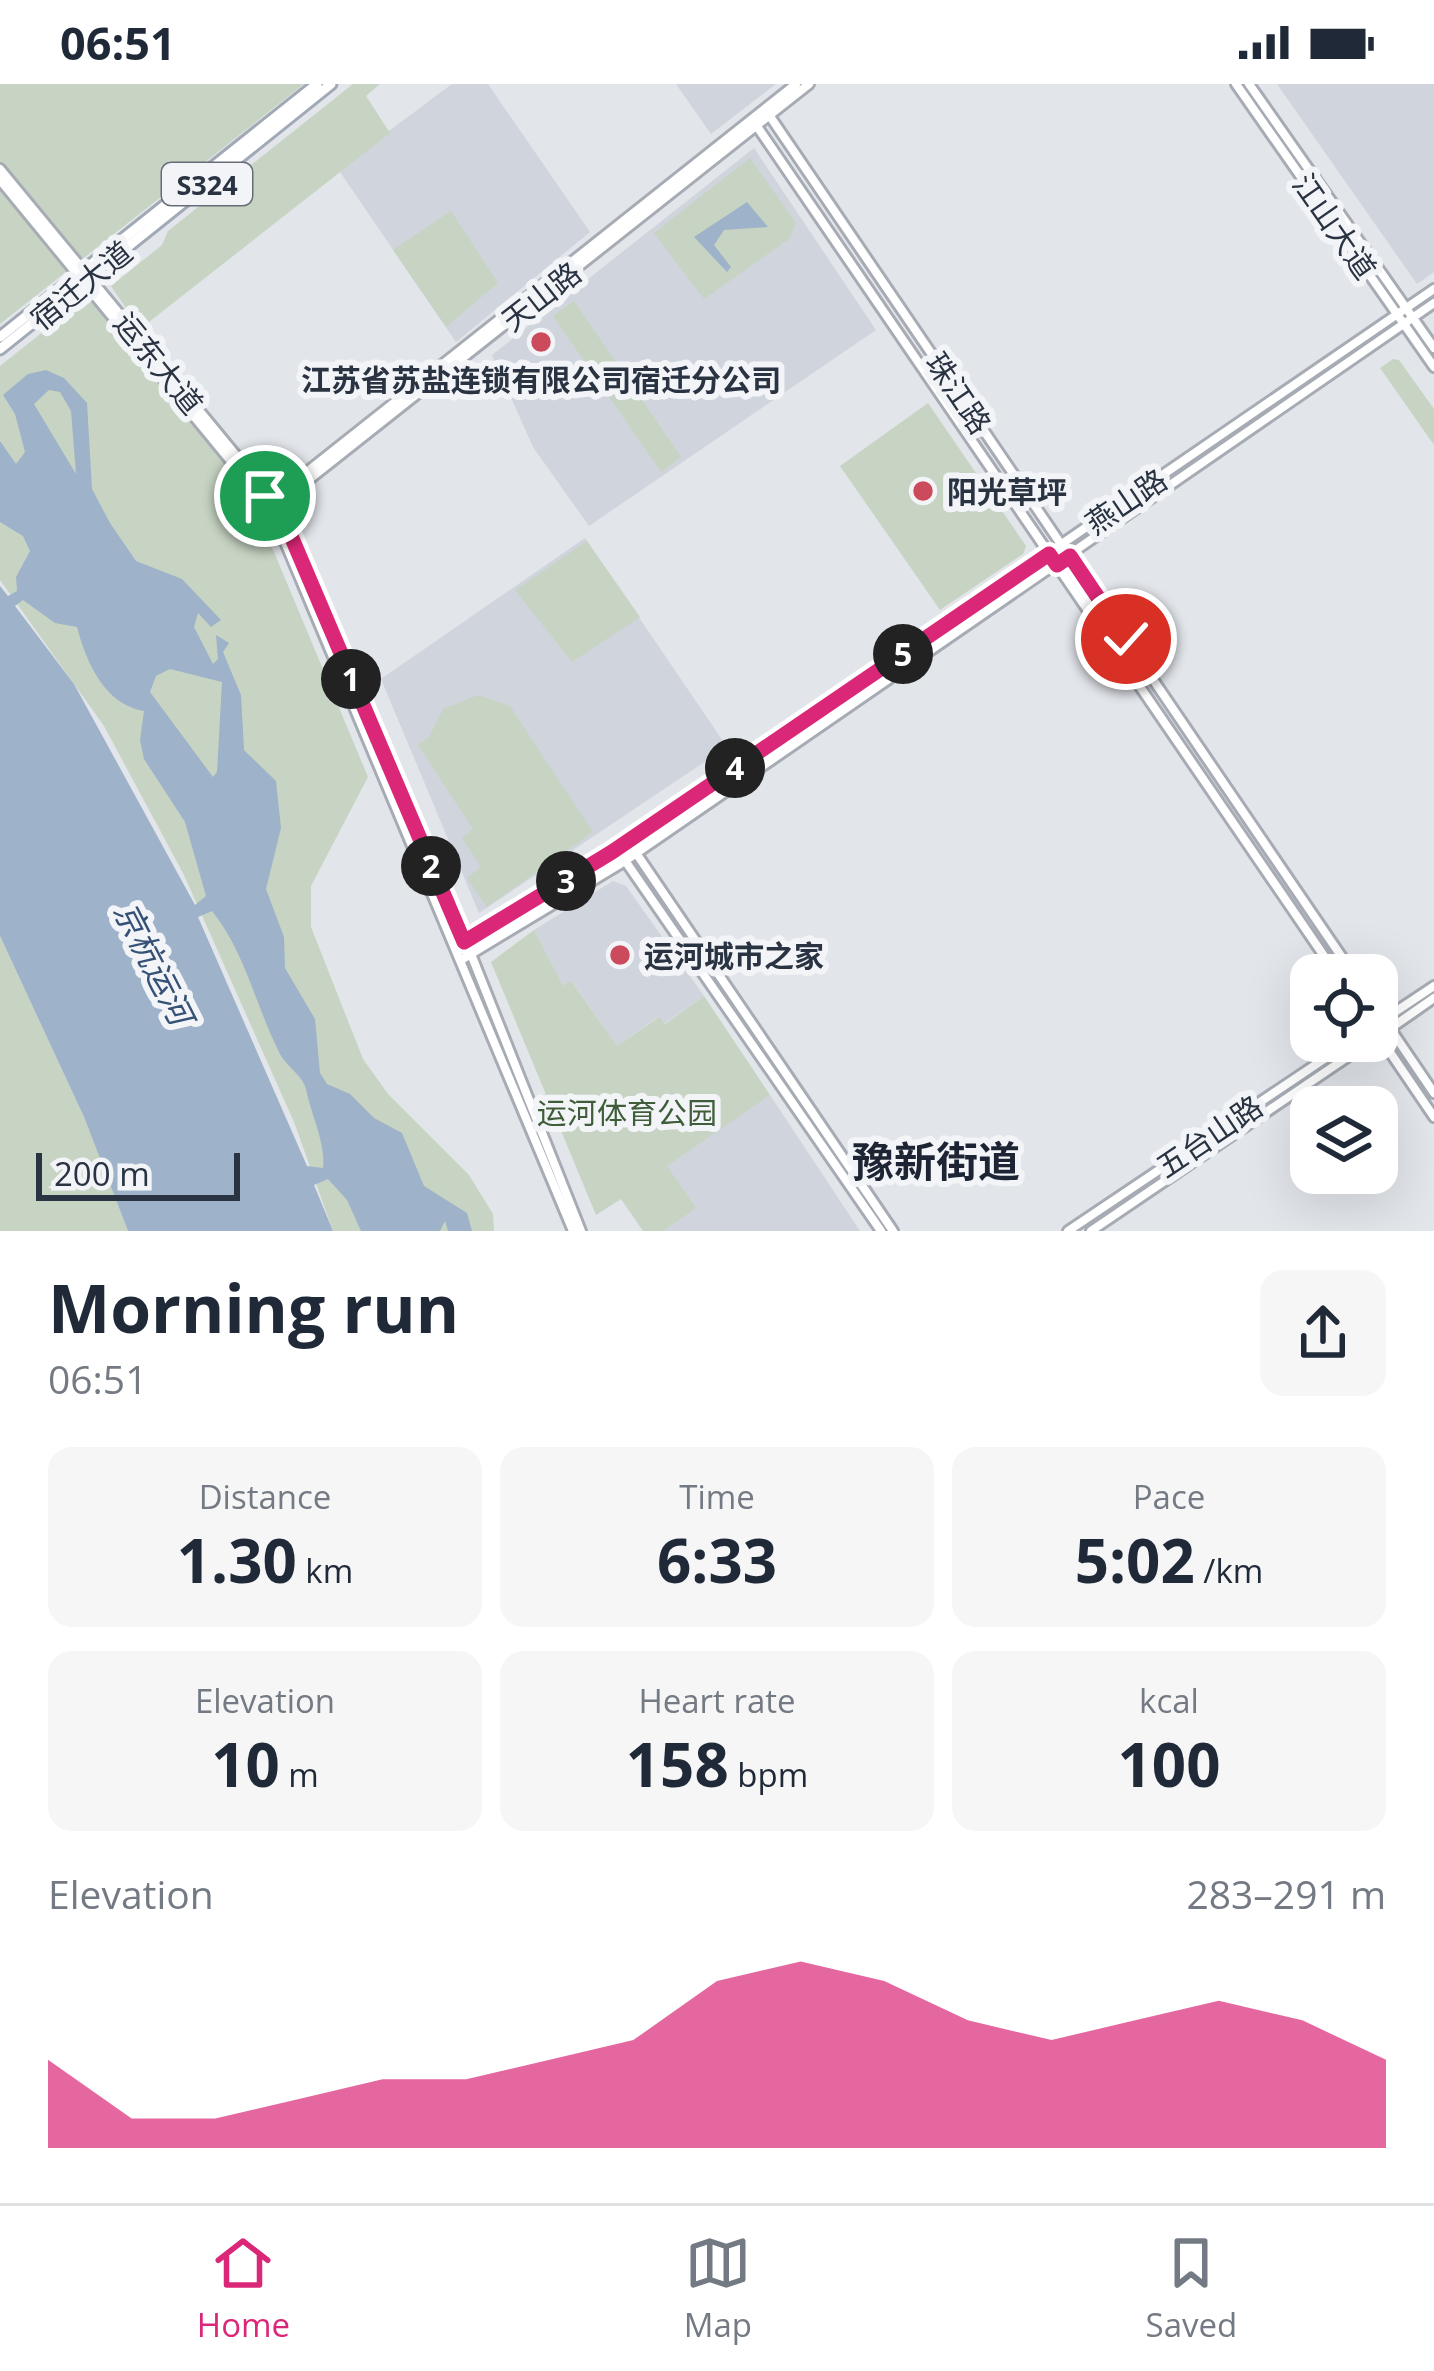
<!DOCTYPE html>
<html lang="en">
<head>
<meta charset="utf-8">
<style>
	:root { --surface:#fff; --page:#f6f6f7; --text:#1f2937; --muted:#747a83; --line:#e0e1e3; --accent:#db2777 }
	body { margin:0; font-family:"Open Sans","Noto Sans SC",sans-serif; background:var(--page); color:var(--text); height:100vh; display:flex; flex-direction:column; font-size:45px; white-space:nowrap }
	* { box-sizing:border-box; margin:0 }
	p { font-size:39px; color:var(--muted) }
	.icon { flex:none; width:66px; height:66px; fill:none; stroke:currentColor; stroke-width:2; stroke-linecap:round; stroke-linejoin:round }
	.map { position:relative; height:1147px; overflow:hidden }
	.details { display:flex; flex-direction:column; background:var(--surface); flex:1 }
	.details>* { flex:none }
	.tools { position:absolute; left:1290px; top:870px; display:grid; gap:24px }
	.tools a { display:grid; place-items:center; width:108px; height:108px; border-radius:24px; background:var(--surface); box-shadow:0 12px 48px #0002; font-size:60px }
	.scale { position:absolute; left:36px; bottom:30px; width:204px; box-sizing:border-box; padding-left:12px; border:6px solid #2a3342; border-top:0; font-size:33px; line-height:42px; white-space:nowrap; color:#2a3342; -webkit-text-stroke:9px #f2f4f7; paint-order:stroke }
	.pin { position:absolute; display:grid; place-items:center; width:102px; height:102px; color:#fff; margin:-51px; border:6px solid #fff; border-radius:50%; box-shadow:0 3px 12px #0007 }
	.km { position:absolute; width:60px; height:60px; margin:-30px; border-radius:50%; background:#222; color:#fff; font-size:33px; line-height:60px; text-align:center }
	.round { display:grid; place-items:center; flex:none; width:126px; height:126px; border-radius:24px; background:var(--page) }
	.head { display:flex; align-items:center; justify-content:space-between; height:204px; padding:0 48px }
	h1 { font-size:66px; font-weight:700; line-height:90px }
	.figures { display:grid; grid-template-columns:repeat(3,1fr); gap:18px; height:204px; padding:12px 48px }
	.figures div { display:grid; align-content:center; border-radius:24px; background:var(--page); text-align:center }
	.figures b { font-size:60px; font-weight:700 }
	.figures small { font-size:33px; font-weight:400 }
	.figures p { font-size:33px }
	.chart { height:336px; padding:24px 48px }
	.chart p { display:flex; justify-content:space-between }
	.chart svg { width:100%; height:216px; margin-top:12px; fill:var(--accent); opacity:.7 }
	.status { display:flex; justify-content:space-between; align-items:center; height:84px; padding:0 60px; background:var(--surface); direction:ltr }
	.status svg { height:33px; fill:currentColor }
	.dock { display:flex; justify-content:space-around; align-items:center; height:168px; border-top:3px solid var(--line); background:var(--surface); font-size:33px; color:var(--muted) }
	.dock a { display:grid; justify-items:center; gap:6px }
	.dock .current { color:var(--accent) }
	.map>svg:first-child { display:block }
	.built { fill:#d0d4dc }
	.green { fill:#c7d4c3 }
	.water { fill:#9eb2c9; fill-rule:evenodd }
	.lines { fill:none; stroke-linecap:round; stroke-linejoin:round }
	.secondary-casing { stroke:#a7acb4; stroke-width:14 }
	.primary-casing { stroke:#a2a9b6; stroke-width:15 }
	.secondary { stroke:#fff; stroke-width:8 }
	.primary { stroke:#fff; stroke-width:9 }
	.route-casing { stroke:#fff; stroke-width:24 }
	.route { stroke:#db2777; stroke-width:15 }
	.poi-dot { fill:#cb4b5c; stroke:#f2f4f7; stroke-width:4.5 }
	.labels { text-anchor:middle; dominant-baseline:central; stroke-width:12; stroke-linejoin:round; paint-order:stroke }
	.shield { fill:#f2f4f7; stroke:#666d78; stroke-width:3 }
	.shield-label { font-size:27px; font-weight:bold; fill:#2a3342 }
	.street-label { font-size:30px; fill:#2a3342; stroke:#f2f4f7 }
	.poi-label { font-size:30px; font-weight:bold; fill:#2a3342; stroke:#f2f4f7; text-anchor:start }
	.park-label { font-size:30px; fill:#3e5d38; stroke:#f2f4f7 }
	.water-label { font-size:33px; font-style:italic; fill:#355175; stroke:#f2f4f7 }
	.district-label { font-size:42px; font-weight:bold; fill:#1d2433; stroke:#f2f4f7 }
</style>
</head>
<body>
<div class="status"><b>06:51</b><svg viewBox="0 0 49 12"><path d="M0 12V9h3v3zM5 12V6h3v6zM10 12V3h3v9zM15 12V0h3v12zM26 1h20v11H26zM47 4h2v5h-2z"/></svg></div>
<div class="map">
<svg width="1434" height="1147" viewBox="0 0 1434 1147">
	<rect width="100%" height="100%" fill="#e2e5ea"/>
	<path class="built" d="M452,0H488L590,148L456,258L338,85Z
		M676,0H776L711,50Z
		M1277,0H1434V188L1417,200Z
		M754,64L876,246L589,442L533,363L492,271Z
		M585,454L727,663L479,829L381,595Z
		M613,797L626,802L704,912L664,940L658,933L617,962L572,898L563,903L534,846Z
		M770,1011L860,1147H663L695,1124L666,1082Z"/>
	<path class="green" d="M0,0H304L0,240Z
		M353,0H380L366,12L390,49L140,245L111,202L162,161L168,147Z
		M750,74L796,139L789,155L704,215L654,149Z
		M451,127L498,199L446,243L393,166Z
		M88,212L235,393L274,468L368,693L311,802V843L363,975L388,1010L469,1091L493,1130L494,1147H333L294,1038L184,791L104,642L0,496V282Z
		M574,217L681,373L661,388L553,232Z
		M1393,275L1399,276L1434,325V361L1380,284Z
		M928,319L1026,462L1023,470L940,526L840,382Z
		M587,457L640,533L572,578L515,506Z
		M478,611L510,622L593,748L487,823L467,794L481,783L462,754L473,745L418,661L429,653L443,625Z
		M534,846L563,902L571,897L617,962L659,933L665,940L704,912L770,1011L667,1082L696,1124L663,1147H643L621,1115L596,1131L491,878Z
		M0,852L84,1033L128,1147H0Z"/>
	<path class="water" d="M747,118L768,143L724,146L714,161L731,183L727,188L694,153Z
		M46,286L64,294L87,319L92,405L110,439L136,477L182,495L221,536L211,543L198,529L194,543L213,580L218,575L216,551L229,559L223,568L241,611L244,666L276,697L281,744L266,805L284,853L285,884L315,935L320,989L327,1000L350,1010L374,1034L402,1049L424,1102L467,1129L472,1147H448L445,1137L440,1147H361L347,1116L328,1095L314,1101L333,1147H128L84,1033L0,852V502L8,512L17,507L16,493L30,467L23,452L0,438V357L16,380L25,368L15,330L3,311L28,290ZM49,306L60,308L71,327L76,390L34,320ZM23,516L55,539L77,543C86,578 105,621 144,627L140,656L144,675L185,738L206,812L195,821L74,600L15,522ZM170,585L222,598L217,688L213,693L150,608L156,592ZM212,827C245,868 255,920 279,968C285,981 303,992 306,1005C311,1031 326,1059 323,1084L307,1082L198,833Z"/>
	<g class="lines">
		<g class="secondary-casing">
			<path id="secondary" d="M1236,0L1434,283
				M1249,0L1434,264
				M765,25L1354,891
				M752,35L1337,891
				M0,85L244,381L286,444L471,870L581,1147
				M0,96L238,386L285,458L573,1147
				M269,418L796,0
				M273,424L809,0
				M617,765L881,1147
				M634,766L893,1147
				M460,860L612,768L1434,205
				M461,876L625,777L1434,219
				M1377,925L1434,1009
				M1377,940L1434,902
				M1388,946L1434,914
				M1377,949L1434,1033
				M1068,1147L1351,957
				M1091,1147L1371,957"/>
		</g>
		<g class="primary-casing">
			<path id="primary" d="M0,253L317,0
				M0,265L331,0"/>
		</g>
		<use href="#secondary" class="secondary"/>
		<use href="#primary" class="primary"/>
	</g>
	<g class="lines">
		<g class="route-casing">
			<path id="route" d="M265,412L291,452L464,858L612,768L1049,470L1057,481L1070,472L1126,555"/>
		</g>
		<use href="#route" class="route"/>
	</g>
	<g class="poi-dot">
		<circle cx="541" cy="258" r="12"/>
		<circle cx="923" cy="407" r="12"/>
		<circle cx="620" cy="871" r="12"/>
	</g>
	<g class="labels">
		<rect class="shield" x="162" y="79" width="90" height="42" rx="9"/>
		<g class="shield-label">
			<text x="207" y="100">S324</text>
		</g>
		<g class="street-label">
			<text transform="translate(1335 142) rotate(55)">江山大道</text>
			<text transform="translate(81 201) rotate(-39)">宿迁大道</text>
			<text transform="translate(541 212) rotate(-38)">天山路</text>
			<text transform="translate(159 279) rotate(51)">运东大道</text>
			<text transform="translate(959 309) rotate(56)">珠江路</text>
			<text transform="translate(1126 417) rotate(-34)">燕山路</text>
			<text transform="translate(1209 1052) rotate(-34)">五台山路</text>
		</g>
		<g class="poi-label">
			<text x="541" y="295" text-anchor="middle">江苏省苏盐连锁有限公司宿迁分公司</text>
			<text x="947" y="407">阳光草坪</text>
			<text x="644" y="871">运河城市之家</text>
		</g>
		<g class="park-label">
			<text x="627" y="1028">运河体育公园</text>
		</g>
		<g class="water-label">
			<text transform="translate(154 879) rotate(63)">京杭运河</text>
		</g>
		<g class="district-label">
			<text x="936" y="1076">豫新街道</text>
		</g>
	</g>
</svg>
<div class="tools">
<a><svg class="icon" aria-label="locate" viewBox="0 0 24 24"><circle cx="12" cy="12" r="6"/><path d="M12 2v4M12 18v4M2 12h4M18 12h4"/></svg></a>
<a><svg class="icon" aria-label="layers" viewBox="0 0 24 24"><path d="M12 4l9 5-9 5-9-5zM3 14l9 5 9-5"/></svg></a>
</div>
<div class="scale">200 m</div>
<div class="pin" style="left:265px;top:412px;background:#1e9e55"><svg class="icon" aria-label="arrive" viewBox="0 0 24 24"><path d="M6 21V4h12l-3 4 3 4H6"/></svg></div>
<div class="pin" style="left:1126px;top:555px;background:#d93025"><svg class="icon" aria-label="check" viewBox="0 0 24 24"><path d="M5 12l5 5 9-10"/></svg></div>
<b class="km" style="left:351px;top:595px">1</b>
<b class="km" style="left:431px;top:782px">2</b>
<b class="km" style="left:566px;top:797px">3</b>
<b class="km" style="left:735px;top:684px">4</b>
<b class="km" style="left:903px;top:570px">5</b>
</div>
<section class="details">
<div class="head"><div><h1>Morning run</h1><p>06:51</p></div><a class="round"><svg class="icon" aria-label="share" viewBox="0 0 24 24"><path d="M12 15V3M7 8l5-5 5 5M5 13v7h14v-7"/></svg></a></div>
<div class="figures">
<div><p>Distance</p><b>1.30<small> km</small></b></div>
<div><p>Time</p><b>6:33</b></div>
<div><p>Pace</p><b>5:02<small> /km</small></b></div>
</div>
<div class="figures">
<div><p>Elevation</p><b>10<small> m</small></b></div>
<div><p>Heart rate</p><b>158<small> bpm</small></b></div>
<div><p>kcal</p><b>100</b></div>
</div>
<div class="chart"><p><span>Elevation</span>283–291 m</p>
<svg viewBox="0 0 160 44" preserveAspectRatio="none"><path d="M0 44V26L10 38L20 38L30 34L40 30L50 30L60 26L70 22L80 10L90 6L100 10L110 18L120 22L130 18L140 14L150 18L160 26V44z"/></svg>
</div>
</section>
<nav class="dock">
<a class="current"><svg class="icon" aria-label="home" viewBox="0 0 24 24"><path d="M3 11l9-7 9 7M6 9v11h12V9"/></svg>Home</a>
<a><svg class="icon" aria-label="map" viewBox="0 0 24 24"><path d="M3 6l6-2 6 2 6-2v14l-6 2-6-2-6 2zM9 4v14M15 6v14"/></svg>Map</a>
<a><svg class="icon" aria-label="saved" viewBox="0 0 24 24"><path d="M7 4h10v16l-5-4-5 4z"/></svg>Saved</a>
</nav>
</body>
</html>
